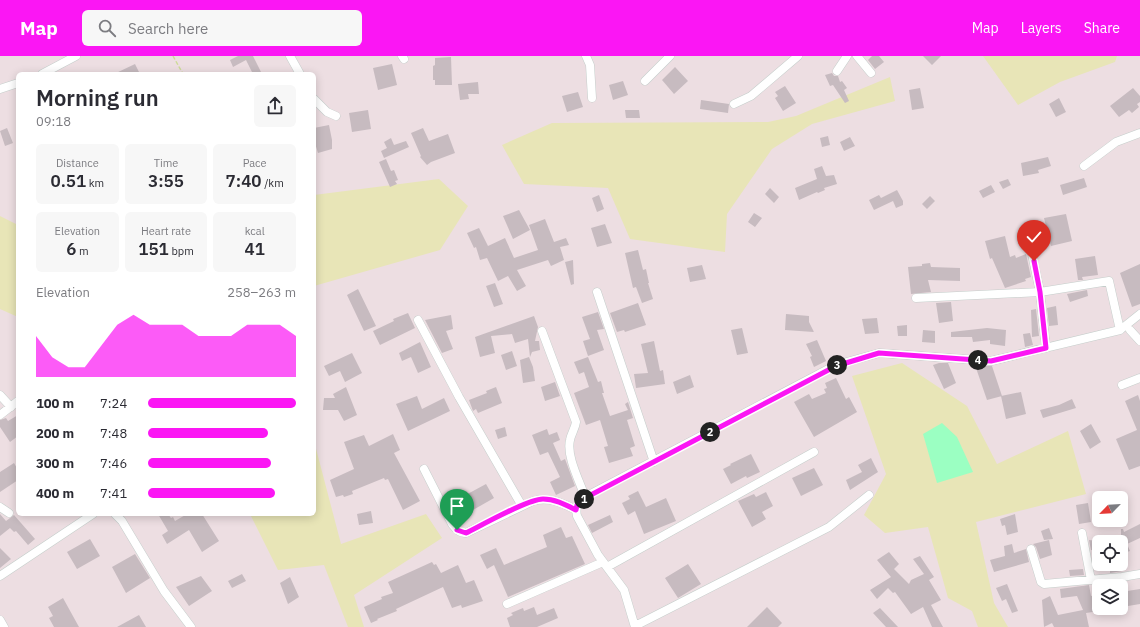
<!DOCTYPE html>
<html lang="en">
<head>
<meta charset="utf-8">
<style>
	:root { --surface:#fff; --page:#f7f7f7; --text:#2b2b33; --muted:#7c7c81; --accent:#fb16f4 }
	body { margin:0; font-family:"IBM Plex Sans",sans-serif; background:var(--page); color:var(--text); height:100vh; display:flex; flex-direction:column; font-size:15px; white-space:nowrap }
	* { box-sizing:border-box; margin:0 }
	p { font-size:13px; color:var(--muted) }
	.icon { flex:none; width:22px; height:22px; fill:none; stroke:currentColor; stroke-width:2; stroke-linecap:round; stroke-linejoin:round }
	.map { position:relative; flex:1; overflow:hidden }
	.panel { position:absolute; left:16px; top:16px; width:300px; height:444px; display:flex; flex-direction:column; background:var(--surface); border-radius:6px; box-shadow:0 2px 10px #0003 }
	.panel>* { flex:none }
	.needle { width:26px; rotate:245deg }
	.controls { position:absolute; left:1092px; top:435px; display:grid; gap:8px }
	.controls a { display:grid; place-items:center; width:36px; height:36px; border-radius:6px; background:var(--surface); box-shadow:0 2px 10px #0003; font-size:20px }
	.pin { position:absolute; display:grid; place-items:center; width:34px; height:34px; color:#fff; margin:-41px -17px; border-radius:50% 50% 50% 0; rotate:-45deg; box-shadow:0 0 4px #0007 }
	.pin .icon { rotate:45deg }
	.km { position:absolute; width:20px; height:20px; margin:-10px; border-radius:50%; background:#222; color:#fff; font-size:11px; line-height:20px; text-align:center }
	.round { display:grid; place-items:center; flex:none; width:42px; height:42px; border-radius:6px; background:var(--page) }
	.head { display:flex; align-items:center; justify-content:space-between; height:68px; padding:0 20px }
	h1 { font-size:22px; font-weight:600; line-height:30px }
	.stats { display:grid; grid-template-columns:repeat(3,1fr); gap:6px; height:68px; padding:4px 20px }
	.stats div { display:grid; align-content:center; border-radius:6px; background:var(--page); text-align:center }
	.stats b { font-size:17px; font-weight:600 }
	.stats small { font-size:11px; font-weight:400 }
	.stats p { font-size:11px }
	.chart { height:112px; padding:8px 20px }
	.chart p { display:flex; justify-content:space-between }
	.chart svg { width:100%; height:72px; margin-top:4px; fill:var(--accent); opacity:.7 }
	ul { padding:0 20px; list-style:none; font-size:13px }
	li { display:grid; grid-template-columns:64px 48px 1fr; align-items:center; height:30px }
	li i { height:10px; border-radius:5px; background:var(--accent) }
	header { display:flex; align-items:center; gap:24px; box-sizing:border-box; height:56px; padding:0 20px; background:var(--accent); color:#fff }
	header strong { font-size:19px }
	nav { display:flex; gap:22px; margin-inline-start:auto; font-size:14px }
	.search { width:280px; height:36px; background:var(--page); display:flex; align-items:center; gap:10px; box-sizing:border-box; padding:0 14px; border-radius:6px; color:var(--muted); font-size:15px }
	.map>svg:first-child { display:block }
	.green { fill:#e8e5b7 }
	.water { fill:#9bffc2 }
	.building { fill:#c7bbc0 }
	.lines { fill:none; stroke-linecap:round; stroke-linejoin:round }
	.minor-casing { stroke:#c5cecb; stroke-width:9 }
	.path { stroke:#cddb98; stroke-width:1.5; stroke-dasharray:4 2; stroke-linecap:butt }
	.minor { stroke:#fff; stroke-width:8 }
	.route-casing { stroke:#fff; stroke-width:8 }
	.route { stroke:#fb16f4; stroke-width:5 }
</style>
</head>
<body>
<header>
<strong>Map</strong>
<div class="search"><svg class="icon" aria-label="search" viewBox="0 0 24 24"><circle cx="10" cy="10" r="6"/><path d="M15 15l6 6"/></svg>Search here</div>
<nav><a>Map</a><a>Layers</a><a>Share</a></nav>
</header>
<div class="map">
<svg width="1140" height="571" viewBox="0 0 1140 571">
	<rect width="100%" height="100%" fill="#eddee2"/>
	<path class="green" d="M983,0H1117L1115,6L1060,26L1018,49Z
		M890,21L895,45L812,68L772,93L727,158L725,196L630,183L608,132L524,128L502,89L552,67L768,66L796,60Z
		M439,123L468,150L440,194L314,230V139Z
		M0,160L18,169V261L0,253Z
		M902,307L967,350L997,408L1068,375L1086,438L976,466L994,547L1008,571H978L972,555L948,542L928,471L885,477L864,459L886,418L852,320Z
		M314,385L341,488L426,458L442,482L354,539L364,571H348L324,509L278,514L250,458H314Z"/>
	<path class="water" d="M942,367L957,381L973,416L937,427L923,378Z"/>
	<path class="building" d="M238,0H253L262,18H253L246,4L233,11L230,4Z
		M872,0H879L884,6L875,13L868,4Z
		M923,0H941L932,9Z
		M451,1L452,29H435V24H433V10L435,9V2Z
		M135,8L140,18H114Z
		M392,8L397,29L378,34L373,12Z
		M675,11L688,25L674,38L662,24Z
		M832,17L834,20H838L840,26L842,25L847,32L844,34L849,45L845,47L833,29L830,30L825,19Z
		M623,25L628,39L613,44L609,29Z
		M478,26L479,38H468L469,43L460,44L458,28Z
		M785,30L796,47L783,55L775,42L778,40L775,36Z
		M920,32L924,52L912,54L909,34Z
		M1133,32L1140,40V46L1137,48L1139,51L1132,57L1129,54L1119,61L1110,50Z
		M578,36L583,51L567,56L562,40Z
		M1059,42L1066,56L1056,61L1049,48Z
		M701,44L729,48L728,57L700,53Z
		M368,54L371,73L352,76L349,57Z
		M625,54H639L640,62H626Z
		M329,69L332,84V93L318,97L314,84V72Z
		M7,72L13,87L5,90L0,75Z
		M423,72L429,85L448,78L455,97L431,106L427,109L420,101L421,100L411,77Z
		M828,80L830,89L822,91L820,82Z
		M850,81L855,90L844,95L840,86Z
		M391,82L394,89L406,85L409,91L384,102L381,95L387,92L384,86Z
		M1048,101L1051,110L1038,114L1039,117L1023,120L1021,107Z
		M386,103L391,115L394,114L398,124L395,125L397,128L390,131L379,106Z
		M822,110L826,120L834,119L837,128L824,132L825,134L818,137L817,136L799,144L795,132L817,123L814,113Z
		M1084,122L1087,131L1063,139L1060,129Z
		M1008,123L1011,129L1003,133L999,126Z
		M991,129L995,136L983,142L979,135Z
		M770,132L779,141L774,147L765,138Z
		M897,134L903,145V149L896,152L893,145L874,154L869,144L879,139L881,142Z
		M599,139L604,153L597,156L592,142Z
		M930,140L935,145L927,153L922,148Z
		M519,154L530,174L513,183L503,160Z
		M754,157L762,162L755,171L748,166Z
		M1066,158L1072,185L1051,190L1044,162Z
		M545,163L554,186L566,182L569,189L560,191L564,204L551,210L548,204L517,214L526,230L517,235L508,220L498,225L487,202L480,204L476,191L474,192L467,177L479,172L488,190L505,182L514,202L538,194L529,169Z
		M605,168L612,187L597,191L591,172Z
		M1005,180L1010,201L1015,199L1016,202L1026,198L1031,221L1025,223L1026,225L1005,232L992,202L990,203L985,185Z
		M638,194L643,214L646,213L649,227H648L653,243L642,247L636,231L633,232L625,197Z
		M1095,200L1098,219L1082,221L1083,224H1078L1075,203Z
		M573,204L574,228L571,229L565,206Z
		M930,207L931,211L960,212V225L928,224L931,236L911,238L908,211L922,210V208Z
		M1140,208V248L1132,251L1120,217Z
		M702,209L706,223L690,226L687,212Z
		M495,227L503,248L494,251L486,230Z
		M358,233L376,270L364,275L347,239Z
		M1087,234L1088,240L1070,246L1067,238Z
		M951,246L953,265L939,267L936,247Z
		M638,247L646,269L625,276L624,274L617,276L610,257Z
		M1056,250L1058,269L1049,270L1047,252Z
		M1036,253L1039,280L1032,281L1031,254Z
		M598,256L604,273L597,274L604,294L588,300L583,285L590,283L582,261Z
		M408,257L415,272L380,289L373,275L394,265L393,263Z
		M786,258L809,260V266L814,276L785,274Z
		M451,259L453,273L446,275L453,293L442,297L425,264Z
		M534,260L538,271L535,285H539L540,294L532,296L530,301L528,283L515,287L512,278L491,280L495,297L480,301L475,281Z
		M877,262L879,277L865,278L862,263Z
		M907,269V280H898L897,270Z
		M742,272L748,297L737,299L731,274Z
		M987,272L1006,274L1005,290L990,288V284L973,286L972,281H951V276Z
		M923,274L935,275V287L922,286Z
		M1030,277L1033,289L1025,291L1023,278Z
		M817,284L826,305L814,311L810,301L812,300L806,288Z
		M654,285L660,315L663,314L665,328L636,332L634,318L648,317L641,288Z
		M420,286L431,311L418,317L411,301L402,305L399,297Z
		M512,295L517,310L506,314L501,299Z
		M352,297L362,317L345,326L340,315L329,320L324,310Z
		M529,301L533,311L535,325L523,327L520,304Z
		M588,301L598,326L601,325L604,337H602L610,360L628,354L625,348L628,346L633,362L627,364L635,390L630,392L633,400L609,407L604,391L608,390L600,364L586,369L574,337L589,331L584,316L579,318L574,306Z
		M939,307H948L956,327L944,333L933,309Z
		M983,310H992L1002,340L987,344L976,312Z
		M690,319L694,331L677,338L673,326Z
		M836,322L846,343L849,341L857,356L814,381L794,346L809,338L812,343L826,337L824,333L827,332L825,327Z
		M555,326L560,340L545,345L541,331Z
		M346,331L357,359L344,365L338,354H323L324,342H335L333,338Z
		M496,331L502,347L478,357L476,353L473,355L469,344L487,337L486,335Z
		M1021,336L1026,358L1006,363L1001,340Z
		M1138,339L1140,345V410L1129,414L1116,383L1137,374L1125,345Z
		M417,340L422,353L444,342L450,355L408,375L396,348Z
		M1072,343L1076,352L1043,362L1040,354L1059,349Z
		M18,359V380L10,386L0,371V364L6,362L8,365Z
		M1091,368L1101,386L1090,393L1080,375Z
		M505,371L507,380L498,383L495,374Z
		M547,373L549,379L557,376L560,384L553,387L561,405L565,403L575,430L556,439L550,426L560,421L548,396L540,399L532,379Z
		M393,378L400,394L394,397L420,445L403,454L388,423L385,424L384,422L352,435L353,438L344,441L343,439L336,441L330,424L354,413L344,386L364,379L369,390Z
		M751,398L760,416L747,422L746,420L731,428L723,413L731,409L730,408Z
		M871,402L878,416L850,434L846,424L862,416L858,409Z
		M14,407L18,414V424L0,436V416Z
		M814,412L823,429L801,440L792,422Z
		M486,428L494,442L473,454L470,449L453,456L446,443L459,436L462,441Z
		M638,435L646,451L666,442L676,465L644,478L635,455L628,459L622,447L630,443L628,440Z
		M766,436L773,450L762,456L766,463L752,471L738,445L754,438L756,441Z
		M1088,447L1091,466L1079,468L1076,449Z
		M371,455L373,467L359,469L357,458Z
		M0,458L6,465L14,459L35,483L28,489L16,475L14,476L10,472L0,480Z
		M158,458H168L171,462L173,461L175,465L187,458H202L219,485L202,496L189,474L167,488L162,479L168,475Z
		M1015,458L1018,476L1007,479L1005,469L1002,470L1000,463Z
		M610,459L613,466L592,477L588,469Z
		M1140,468V482L1127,488L1130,495L1121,498V473H1123L1124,476Z
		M561,471L566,482L572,480L585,508L508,541L494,509L487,513L480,499L496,492L504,509L547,491L543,479Z
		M1049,472L1053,483L1044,484L1041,475Z
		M90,483L100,500L77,513L67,496Z
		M1049,484L1052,499L1040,503L1036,491L1033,488Z
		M1089,484L1099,485V495L1091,494Z
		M1012,488L1014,497L1026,493L1029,506L994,516L990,504L1005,500L1004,490Z
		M0,492L11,503L0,512Z
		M889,496L899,508L894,513L909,528L911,524L924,518L913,503L920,500L934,521L929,524L941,544L931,549L943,571H932L923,551L911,558L895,536L893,537L888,532L877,543L870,534L891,521L877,504Z
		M135,498L150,522L126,537L112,511Z
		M432,506L434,509L436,508L441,517L458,509L466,527L474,524L483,545L462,552L461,549L452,552L443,531L396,553L397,555L377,563L378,564L371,567L364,551L382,543L381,541L393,537L388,526Z
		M688,508L701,528L678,542L665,522Z
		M1110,508H1121L1122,515L1110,517Z
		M1083,513L1084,519L1070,520L1069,514Z
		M242,518L246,525L232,532L228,525Z
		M201,520L212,535L189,550L176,531Z
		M290,521L299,541L288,548L280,527Z
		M1007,528L1018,555L1012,557L1006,543L1002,545L996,532Z
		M1089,529L1091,540L1099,538V555L1086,557L1089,571H1054L1052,567L1044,571L1042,544L1050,540L1058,559L1083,554L1077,540L1061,542L1060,533Z
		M1140,533V548L1122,551L1121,536Z
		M63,542L79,571H54L49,562L53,560L48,551Z
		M534,551L537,559L554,552L558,562L537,571H510L507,562L513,559L511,557L523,552L524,555Z
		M767,551L782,567L778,571H747Z
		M880,552L898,571H886L873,557Z
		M139,559L146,571H117Z"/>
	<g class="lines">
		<g class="minor-casing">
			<path id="minor" d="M290,0L300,18
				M402,0L404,3
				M586,0L590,9L592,42
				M857,0L871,17
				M837,15L847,0
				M42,18L76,0
				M645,25L670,0
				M0,33L18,27
				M314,43L327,56L336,60
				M734,48L751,40L798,0
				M1084,110L1116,86L1140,77
				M597,236L654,406
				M916,242L1040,236L1027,174
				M418,264L459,341L522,450
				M1130,274L1140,285
				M542,275L576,366C575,373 571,378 570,384C566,400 580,426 585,441
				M1046,292L1040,236L1109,225L1120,274
				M1122,329L1140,322
				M0,339L11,351
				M0,359L18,345
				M424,413L452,468C456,473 459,477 466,477L533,445C549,441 561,446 576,454
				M0,451L9,457
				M115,458L122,465L164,535L191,571
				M1082,477L1091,524
				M1031,493L1041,526L1044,528L1122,521L1140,518
				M607,511L814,396
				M0,520L93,458
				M507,548L603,506
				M0,564L4,571
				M635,570L829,471L869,439
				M635,571L624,534L598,499L577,460C575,451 578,447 585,441L836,309L879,297L991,305L1120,274L1140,258"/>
		</g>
		<path class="path" d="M173,0L183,18"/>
		<use href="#minor" class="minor"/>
	</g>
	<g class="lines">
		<g class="route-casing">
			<path id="route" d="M457,474L466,477C482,469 528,443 543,443C555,443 566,449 576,454L577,449L585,442L836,310L879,297L991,305L1046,292L1040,236L1034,205"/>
		</g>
		<use href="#route" class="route"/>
	</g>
</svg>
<div class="controls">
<a><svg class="needle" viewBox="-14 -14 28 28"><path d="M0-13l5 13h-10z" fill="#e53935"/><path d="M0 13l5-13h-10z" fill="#7c7c81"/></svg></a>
<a><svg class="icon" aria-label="locate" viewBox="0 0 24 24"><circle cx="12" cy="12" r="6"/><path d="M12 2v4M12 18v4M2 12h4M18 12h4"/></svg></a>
<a><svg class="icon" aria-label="layers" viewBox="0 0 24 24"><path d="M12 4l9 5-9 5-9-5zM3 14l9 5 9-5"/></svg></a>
</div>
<div class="pin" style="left:457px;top:474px;background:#1e9e55"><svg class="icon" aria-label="arrive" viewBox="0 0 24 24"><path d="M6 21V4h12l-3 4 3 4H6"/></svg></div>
<div class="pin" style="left:1034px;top:205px;background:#d93025"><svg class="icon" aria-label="check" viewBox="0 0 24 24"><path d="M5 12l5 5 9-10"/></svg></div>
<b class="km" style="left:584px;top:443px">1</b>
<b class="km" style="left:710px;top:376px">2</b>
<b class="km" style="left:837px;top:309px">3</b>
<b class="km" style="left:978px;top:304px">4</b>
<section class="panel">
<div class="head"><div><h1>Morning run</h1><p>09:18</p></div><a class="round"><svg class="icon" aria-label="share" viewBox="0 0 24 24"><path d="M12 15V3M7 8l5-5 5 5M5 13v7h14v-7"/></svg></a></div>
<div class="stats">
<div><p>Distance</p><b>0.51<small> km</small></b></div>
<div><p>Time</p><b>3:55</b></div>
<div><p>Pace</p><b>7:40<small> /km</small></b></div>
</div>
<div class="stats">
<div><p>Elevation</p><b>6<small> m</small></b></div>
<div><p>Heart rate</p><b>151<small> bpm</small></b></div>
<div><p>kcal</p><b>41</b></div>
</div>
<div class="chart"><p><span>Elevation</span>258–263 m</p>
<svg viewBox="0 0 160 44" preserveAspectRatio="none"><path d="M0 44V19L10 32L20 38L30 38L40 25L50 12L60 6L70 12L80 12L90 12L100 19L110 19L120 19L130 12L140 12L150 12L160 19V44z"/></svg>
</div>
<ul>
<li><b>100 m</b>7:24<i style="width:100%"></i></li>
<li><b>200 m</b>7:48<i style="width:81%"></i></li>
<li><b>300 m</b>7:46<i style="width:83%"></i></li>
<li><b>400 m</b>7:41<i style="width:86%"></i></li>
</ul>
</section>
</div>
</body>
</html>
